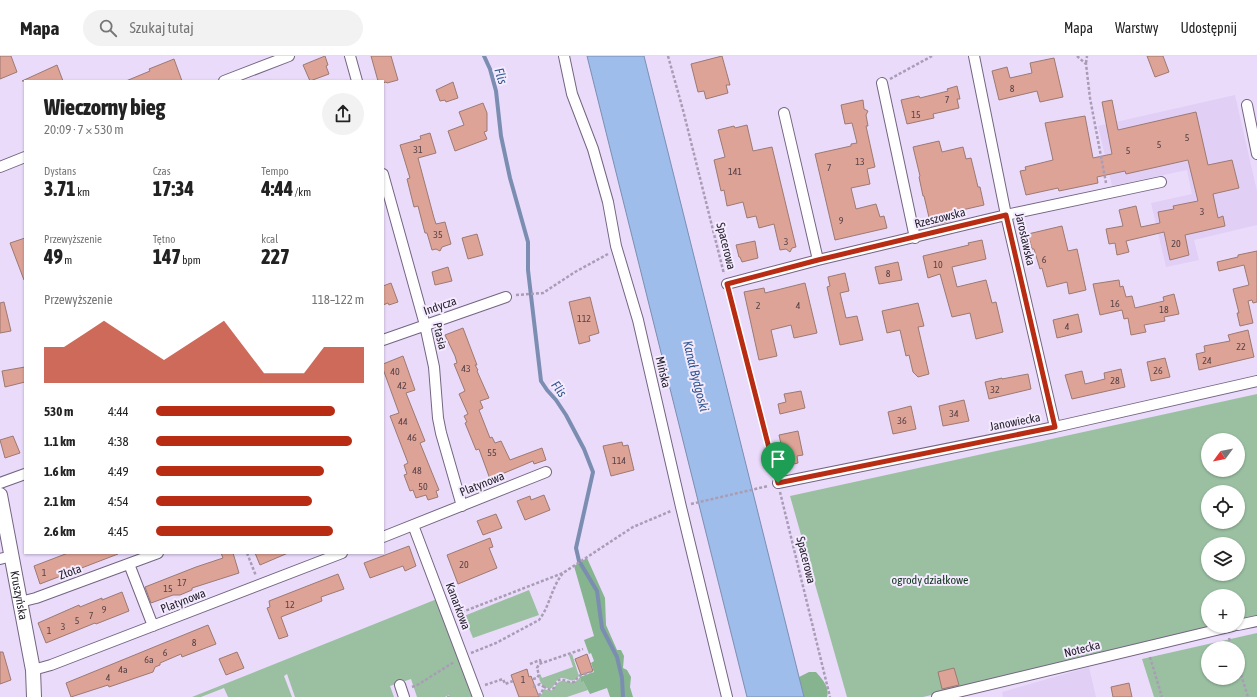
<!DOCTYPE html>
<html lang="pl">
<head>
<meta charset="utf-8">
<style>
	:root { --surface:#fff; --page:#f2f2f2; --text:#222; --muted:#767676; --line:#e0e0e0; --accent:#b82c14 }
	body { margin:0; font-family:"Asap Condensed",sans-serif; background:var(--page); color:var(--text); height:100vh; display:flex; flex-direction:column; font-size:15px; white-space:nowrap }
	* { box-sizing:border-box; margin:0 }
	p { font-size:13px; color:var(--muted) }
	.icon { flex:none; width:22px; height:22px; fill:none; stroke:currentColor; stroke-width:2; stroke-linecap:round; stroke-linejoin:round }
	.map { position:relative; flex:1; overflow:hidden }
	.side { position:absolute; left:24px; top:24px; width:360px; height:474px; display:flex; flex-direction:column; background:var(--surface); border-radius:0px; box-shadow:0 1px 3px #0004 }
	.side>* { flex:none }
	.needle { width:26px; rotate:238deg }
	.tools { position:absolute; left:1201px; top:377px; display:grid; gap:8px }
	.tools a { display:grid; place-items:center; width:44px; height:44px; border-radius:50%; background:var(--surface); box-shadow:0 1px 3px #0004; font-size:20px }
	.pin { position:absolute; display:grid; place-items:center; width:34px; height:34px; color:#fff; margin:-41px -17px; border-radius:50% 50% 50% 0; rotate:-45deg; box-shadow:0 0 4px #0007 }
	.pin .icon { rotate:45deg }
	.round { display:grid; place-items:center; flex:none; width:42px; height:42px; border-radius:21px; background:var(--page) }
	.summary { display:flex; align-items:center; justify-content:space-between; height:68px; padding:0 20px }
	h1 { font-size:22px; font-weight:800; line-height:30px }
	.metrics { display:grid; grid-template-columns:repeat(3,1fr); gap:6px; height:68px; padding:4px 20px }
	.metrics div { display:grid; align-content:center }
	.metrics b { font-size:20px; font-weight:800 }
	.metrics small { font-size:11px; font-weight:400 }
	.metrics p { font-size:11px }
	.chart { height:112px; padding:8px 20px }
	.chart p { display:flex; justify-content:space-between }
	.chart svg { width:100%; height:72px; margin-top:4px; fill:var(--accent); opacity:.7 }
	ul { padding:0 20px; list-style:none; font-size:13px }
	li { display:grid; grid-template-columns:64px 48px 1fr; align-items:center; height:30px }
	li i { height:10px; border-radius:5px; background:var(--accent) }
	header { display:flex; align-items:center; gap:24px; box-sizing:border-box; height:56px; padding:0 20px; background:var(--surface); border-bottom:1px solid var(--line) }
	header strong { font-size:19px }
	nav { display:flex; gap:22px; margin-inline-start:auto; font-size:14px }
	.search { width:280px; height:36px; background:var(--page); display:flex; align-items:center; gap:10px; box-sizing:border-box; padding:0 14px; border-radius:22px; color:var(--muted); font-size:15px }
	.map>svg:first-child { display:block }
	.built { fill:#e1cff6 }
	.green { fill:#9ac0a1; fill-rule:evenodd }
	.forest { fill:#85b48e }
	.water { fill:#9fbdeb; stroke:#7b8eb2 }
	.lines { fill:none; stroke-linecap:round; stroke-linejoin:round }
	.stream { stroke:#7b8eb2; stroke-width:4 }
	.building { fill:#dea397; stroke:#9c7972 }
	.street-casing { stroke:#736581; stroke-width:12 }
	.secondary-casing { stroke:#736581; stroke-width:16 }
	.path { stroke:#a99db6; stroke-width:2.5; stroke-dasharray:3 2; stroke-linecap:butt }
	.street { stroke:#fff; stroke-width:10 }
	.secondary { stroke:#fff; stroke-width:14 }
	.route-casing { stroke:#fff; stroke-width:8 }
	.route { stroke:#b82c14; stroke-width:5 }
	.labels { text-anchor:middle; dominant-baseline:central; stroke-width:4; stroke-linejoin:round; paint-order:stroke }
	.number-label { font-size:10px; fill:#564248 }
	.street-label { font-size:12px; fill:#28222e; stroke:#f4ebff }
	.park-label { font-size:12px; fill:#0f331a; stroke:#f4ebff }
	.water-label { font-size:13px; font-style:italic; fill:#31568f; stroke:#f4ebff }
</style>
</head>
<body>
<header>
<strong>Mapa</strong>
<div class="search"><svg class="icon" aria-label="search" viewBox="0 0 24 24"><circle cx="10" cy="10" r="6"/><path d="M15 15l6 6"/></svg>Szukaj tutaj</div>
<nav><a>Mapa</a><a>Warstwy</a><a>Udostępnij</a></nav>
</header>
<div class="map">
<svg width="1257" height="641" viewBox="0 0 1257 641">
	<rect width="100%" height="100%" fill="#eadbfb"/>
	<path class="built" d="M1235,39L1257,135V169L1194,184L1199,204L1166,211L1151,147L1192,138L1187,114L1112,130L1098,70Z
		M1089,611L1096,641H1003L1002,636Z"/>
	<path class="green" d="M1257,338V561L1238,565V540H1208V570H1219L923,641H847L790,440ZM1208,384H1238V414H1208ZM1208,436H1238V466H1208ZM1208,488H1238V518H1208Z
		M529,534L539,559L473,582L464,560Z
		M437,543L472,641H450L449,639L445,641H417L411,623L390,630L394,641H295L287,618L284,620L292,641H228L224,632L201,641H192Z
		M1257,577V641H1154L1142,603ZM1208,592H1238V622H1208Z
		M572,598L579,620C571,629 571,622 561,622C555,623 555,631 550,633C543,631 537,625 540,618L542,622L573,611L569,599Z
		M580,621L581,625H583L588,634L567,641H539L538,639L542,638L544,633L550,635L554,633C562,615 571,635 580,621Z"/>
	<path class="forest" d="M587,502L605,542L606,569L617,594H621L624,600L623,612L627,614L631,621L630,631L633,641H610L607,632L590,638L583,625L581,626L580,621L594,616L591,607L594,605L591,597L589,598L584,584L594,580L574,510Z
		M809,616H816C822,623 830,631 827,641H804L799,621Z"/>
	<path class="water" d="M587,0H644L804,641H747Z"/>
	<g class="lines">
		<path class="stream" d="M484,0L490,13L496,35L501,80L510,122L528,186V214L541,325L547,334L556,344L566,359L584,393L593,416L576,492L579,505L597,535L602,572L617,601L622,622L623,641"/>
	</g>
	<path class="building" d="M0,0H11L17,16L0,23Z
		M325,0L328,9L326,10L329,18L310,25L303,9Z
		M371,0H391L398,24L387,27L386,26L383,27V25H378Z
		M722,0L730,29H726L728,37L706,43L704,35L698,36L691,8Z
		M1147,0H1163L1169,16L1155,21Z
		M1054,2L1063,41L1040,46L1037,35L999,44L992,15L1007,11L1010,22L1032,17L1030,7Z
		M174,3L182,25H126L150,15L149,13Z
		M57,9L63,25H22Z
		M453,26L458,42L446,46L445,44L440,45L436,34Z
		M957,30L960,43H957L959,52L933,58L934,62L907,68L901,44L919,40L920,42L948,35L947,33Z
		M863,44L864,53L868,55L866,59L868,70H866L875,111L867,113L870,128L851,132L856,153L876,148L880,161L884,160L887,172L835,184L815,98L851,90V88L857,87L852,67L845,68L841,49Z
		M1112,44L1118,74L1196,56L1208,109L1232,104L1239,132L1213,138L1218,162L1223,160L1225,170L1185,179L1189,199L1170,204L1164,176L1126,185L1129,196L1117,199L1115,187L1109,188L1106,173L1123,170L1119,154L1136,150L1141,171L1160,167L1158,156L1174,153L1173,150L1198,145L1188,104L1126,118L1125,115L1097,121L1098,127L1059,135L1058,132L1026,139L1020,115L1026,114L1025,111L1053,104L1045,67L1085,60L1093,102L1112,98L1102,46Z
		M483,47L487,57V75L484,76L487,83L455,95L448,75L464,69L459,56Z
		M747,69L753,95L772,91L796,191L792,192L790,196L786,193L780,194L774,168L759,172L756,160L747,162L743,146L727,150L724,134L721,135L714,104L725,101L718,74L734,70L735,72Z
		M430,77L436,97L418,102L434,162L436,168L445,166L451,188L442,191L440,195L436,193L432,194L427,177H425L418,150L414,151L407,123L410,122L400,89L421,83L420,80Z
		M939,85L942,96L963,91L966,103L971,102L978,131H980L984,149L949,157L951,165L931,170L924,140H923L919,121L920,120L913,91Z
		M1062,170L1068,195L1077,193L1086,234L1069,238L1067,226L1047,231L1042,212L1040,213L1034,193H1032L1028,178Z
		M477,178L483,199L468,203L462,182Z
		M25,182V224H24L10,187Z
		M982,184L986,203L952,211L957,231L986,224L992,247L996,246L1003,276L976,283L970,257L952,261L940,218L928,222L923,200L969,189L968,187Z
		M755,185L758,202L742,206L740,201H739L736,189Z
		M1257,195V246L1253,247L1252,244L1248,245L1253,267L1240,270L1237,257H1239L1233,233L1249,229L1244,209L1219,215L1217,206L1238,201V199Z
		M898,206L902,224L879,228L875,211Z
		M448,211L452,225L435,229L432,216Z
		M845,217L849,235L840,237L846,262L857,260L863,284L840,289L827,231L830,230L828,221Z
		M1119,224L1120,231L1123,230L1126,241L1132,240L1135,252L1164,245L1163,241L1174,238L1179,258L1164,261L1165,265L1144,269L1146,276L1131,279L1128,262L1124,263L1122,254L1100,259L1093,228Z
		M391,227L398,246L389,249L388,247L383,249V230Z
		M805,227L817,277L794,282L791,269L771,274L777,300L759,304L744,236L764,232L765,237Z
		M590,241L599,277L589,280L590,285L579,288L569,246Z
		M4,246L11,275L0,277V247Z
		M918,247L924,270L918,271L929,318L918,321L913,316L909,299L906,300L900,274L887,277L882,255Z
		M1078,258L1082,276L1057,282L1053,264Z
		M463,272L477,309H475L478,314L477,315L489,342L480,345L483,352L479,354L490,382L492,381L495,387L501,385L510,404L542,392L546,404L534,408L533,405L490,423L479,393L476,394L465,367L467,366L464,360L468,358L459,338L465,335L454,308L457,307L455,300L445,279Z
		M1248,274L1254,301L1199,314L1196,298L1205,296L1204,290L1230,285L1228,279Z
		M403,300L415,334L406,337L425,385L420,387L439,434L436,435L438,441L428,444L426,439L416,442L413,434L410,435L404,419L407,418L404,409L408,407L390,360L399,357L383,313V308Z
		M1165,302L1170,321L1151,325L1147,306Z
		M25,311V326L5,331L2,315Z
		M1121,313L1125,331L1072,343L1065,319L1082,315L1085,328L1105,323L1104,317Z
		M1028,318L1031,333L989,343L985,326L1002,322V323Z
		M801,335L805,352L780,358L778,348L786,346L784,338Z
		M964,344L969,365L943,370L939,350Z
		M911,350L916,373L893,378L888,356Z
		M798,375L803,399L797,400L798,407L786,410L779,379Z
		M13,380L20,397L5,402L0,384Z
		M622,386L623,390L628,389L634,414L611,420L603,390Z
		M544,439L550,454L525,464L517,445L530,440L531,444Z
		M496,458L502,472L483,479L477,465Z
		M490,482L493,491L489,492L497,512L458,528L447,499Z
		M409,490L416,510L405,515L403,510L370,522L364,507Z
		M68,497H117L118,498L40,528L34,510Z
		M221,497H233L239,517L192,532V534L180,539H173L151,547L145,531L196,511L223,502Z
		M255,497H288L260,509Z
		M338,518L344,533L321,541L322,545L281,561L288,580L279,583L267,552L270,551L269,545Z
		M122,536L129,555L96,568L95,567L46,587L38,567L79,549L80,551L102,542V544Z
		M208,569L216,588L182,601L181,598L160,607V609L155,611L153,616L109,631L108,629L71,641L66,627Z
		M0,596H3L11,624L0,628Z
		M237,596L244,612L226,619L219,603Z
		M587,598L593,615L581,619L575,603Z
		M954,612L959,629L942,633L938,616Z
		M527,613L529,621L531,620L539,641H519L511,619Z
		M1129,627L1132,641H1113L1111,631Z"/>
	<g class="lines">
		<g class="street-casing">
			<path id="street" d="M350,0L357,25
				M564,0L572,38L593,93L608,146L616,190L638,264L681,451L727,641
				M974,0L1006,159L1055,371
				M224,25L289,0
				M882,27L915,182
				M1247,49L1257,98
				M784,57L818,204
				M0,111L25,101
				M383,118L425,269L434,311L438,362L441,377L462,450
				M727,228L818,204L1006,159L1161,126
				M383,284L506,241
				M0,427L25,418
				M778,427L1055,371L1257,325
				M413,469L478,641
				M383,481L546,416
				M0,503L12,500
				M129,508L153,570
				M20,546L36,542L158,497
				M1238,569L1257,565
				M33,614L51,609L342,497
				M400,629L404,641
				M937,641L1233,570"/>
		</g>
		<g class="secondary-casing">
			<g id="secondary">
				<path id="s1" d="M0,439L33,614L34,641"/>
			</g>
		</g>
		<path class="path" d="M668,0L683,54L724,218
			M1077,0L1086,8L1090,42L1106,127
			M1086,7L1087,0
			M890,23L932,0
			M516,239L543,237L575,216L608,198
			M730,239L776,418
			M780,436L830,641
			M691,448L768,430
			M247,497L256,520
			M457,558L563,517L633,471L671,455
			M1229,582L1232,592
			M471,597L496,587L539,564C550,550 551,532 563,517
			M1150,601L1162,641
			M530,608L540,604L541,607
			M1238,609L1248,641
			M533,623L537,622L539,619L537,612L539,608L583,593
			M485,629L503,623L505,628L513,625
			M412,631L419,628L454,606
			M533,631L540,628L544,631
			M538,639L541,638L544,631L550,634L554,632C560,616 564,628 574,626C578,624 575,624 578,621C581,618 589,617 593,615
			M447,641H450"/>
		<use href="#street" class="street"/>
		<use href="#secondary" class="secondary"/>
	</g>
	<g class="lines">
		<g class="route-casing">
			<path id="route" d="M1006,159L1055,371L778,427L727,228L818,204Z"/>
		</g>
		<use href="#route" class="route"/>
	</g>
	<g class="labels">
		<g class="number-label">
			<text x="1012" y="32">8</text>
			<text x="947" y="43">7</text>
			<text x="916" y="58">15</text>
			<text x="1187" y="81">5</text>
			<text x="1159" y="88">5</text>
			<text x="418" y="93">31</text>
			<text x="1128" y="94">5</text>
			<text x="860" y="105">13</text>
			<text x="829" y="111">7</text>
			<text x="735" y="115">141</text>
			<text x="1202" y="155">3</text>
			<text x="841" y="164">9</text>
			<text x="438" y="178">35</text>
			<text x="786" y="185">3</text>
			<text x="1176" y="187">20</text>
			<text x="1044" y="203">6</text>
			<text x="938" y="208">10</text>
			<text x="888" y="217">8</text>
			<text x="1115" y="247">16</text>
			<text x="758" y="249">2</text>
			<text x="798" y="249">4</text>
			<text x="1164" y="253">18</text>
			<text x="584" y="262">112</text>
			<text x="1067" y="270">4</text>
			<text x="1241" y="290">22</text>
			<text x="1207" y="304">24</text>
			<text x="466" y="312">43</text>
			<text x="1158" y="314">26</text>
			<text x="395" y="315">40</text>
			<text x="1115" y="324">28</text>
			<text x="402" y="329">42</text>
			<text x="995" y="333">32</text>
			<text x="954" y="357">34</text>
			<text x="902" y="364">36</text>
			<text x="403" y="365">44</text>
			<text x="412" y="381">46</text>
			<text x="492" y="396">55</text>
			<text x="619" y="404">114</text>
			<text x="417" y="414">48</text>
			<text x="423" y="430">50</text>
			<text x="464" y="508">20</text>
			<text x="44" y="516">1</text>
			<text x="182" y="526">17</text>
			<text x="168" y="532">15</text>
			<text x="290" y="548">12</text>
			<text x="104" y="553">9</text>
			<text x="91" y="559">7</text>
			<text x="77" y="564">5</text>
			<text x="63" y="570">3</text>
			<text x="49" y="574">1</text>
			<text x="194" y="586">8</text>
			<text x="165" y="596">6</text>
			<text x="149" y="603">6a</text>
			<text x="123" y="613">4a</text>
			<text x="108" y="621">4</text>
			<text x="523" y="623">1</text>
		</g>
		<g class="street-label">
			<text transform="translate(940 162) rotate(-14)">Rzeszowska</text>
			<text transform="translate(1025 183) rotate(77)">Jarosławska</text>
			<text transform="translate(726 190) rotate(76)">Spacerowa</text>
			<text transform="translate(440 250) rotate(-19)">Indycza</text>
			<text transform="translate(440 280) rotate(77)">Ptasia</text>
			<text transform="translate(663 316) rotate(77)">Mińska</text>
			<text transform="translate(1015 366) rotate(-11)">Janowiecka</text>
			<text transform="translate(482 428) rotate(-22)">Platynowa</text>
			<text transform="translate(806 504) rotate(76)">Spacerowa</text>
			<text transform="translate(70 516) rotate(-20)">Złota</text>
			<text stroke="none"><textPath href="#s1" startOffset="102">Kruszyńska</textPath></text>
			<text transform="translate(183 545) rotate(-21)">Platynowa</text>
			<text transform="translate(458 550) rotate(69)">Kanarkowa</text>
			<text transform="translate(1082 593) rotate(-14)">Notecka</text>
		</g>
		<g class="park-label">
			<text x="930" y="524">ogrody działkowe</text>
		</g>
		<g class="water-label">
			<text transform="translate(501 20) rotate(73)">Flis</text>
			<text transform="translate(696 320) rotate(76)">Kanał Bydgoski</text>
			<text transform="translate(559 333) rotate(54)">Flis</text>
		</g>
	</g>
</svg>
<div class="tools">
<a><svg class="needle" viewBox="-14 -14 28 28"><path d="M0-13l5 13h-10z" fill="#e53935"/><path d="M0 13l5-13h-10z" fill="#767676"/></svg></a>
<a><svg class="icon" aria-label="locate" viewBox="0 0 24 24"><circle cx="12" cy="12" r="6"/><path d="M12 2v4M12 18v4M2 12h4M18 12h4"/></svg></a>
<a><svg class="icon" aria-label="layers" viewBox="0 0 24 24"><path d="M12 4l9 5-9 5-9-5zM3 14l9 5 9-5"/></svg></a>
<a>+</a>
<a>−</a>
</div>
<div class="pin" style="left:778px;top:427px;background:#1e9e55"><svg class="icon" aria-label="arrive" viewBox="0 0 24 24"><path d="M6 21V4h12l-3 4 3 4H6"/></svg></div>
<section class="side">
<div class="summary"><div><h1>Wieczorny bieg</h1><p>20:09 · 7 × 530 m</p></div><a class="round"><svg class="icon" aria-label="share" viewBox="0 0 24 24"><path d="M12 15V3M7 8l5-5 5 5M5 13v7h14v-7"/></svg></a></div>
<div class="metrics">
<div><p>Dystans</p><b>3.71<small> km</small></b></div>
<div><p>Czas</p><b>17:34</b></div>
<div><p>Tempo</p><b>4:44<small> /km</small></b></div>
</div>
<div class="metrics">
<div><p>Przewyższenie</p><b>49<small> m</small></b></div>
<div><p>Tętno</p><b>147<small> bpm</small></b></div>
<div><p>kcal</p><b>227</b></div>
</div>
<div class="chart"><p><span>Przewyższenie</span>118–122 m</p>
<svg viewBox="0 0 160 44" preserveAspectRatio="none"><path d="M0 44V22L10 22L20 14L30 6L40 14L50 22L60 30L70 22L80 14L90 6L100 22L110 38L120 38L130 38L140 22L150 22L160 22V44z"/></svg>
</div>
<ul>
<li><b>530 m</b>4:44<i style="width:86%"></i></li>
<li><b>1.1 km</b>4:38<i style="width:94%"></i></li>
<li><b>1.6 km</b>4:49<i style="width:81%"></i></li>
<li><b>2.1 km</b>4:54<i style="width:75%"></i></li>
<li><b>2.6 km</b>4:45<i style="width:85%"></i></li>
</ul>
</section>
</div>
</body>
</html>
